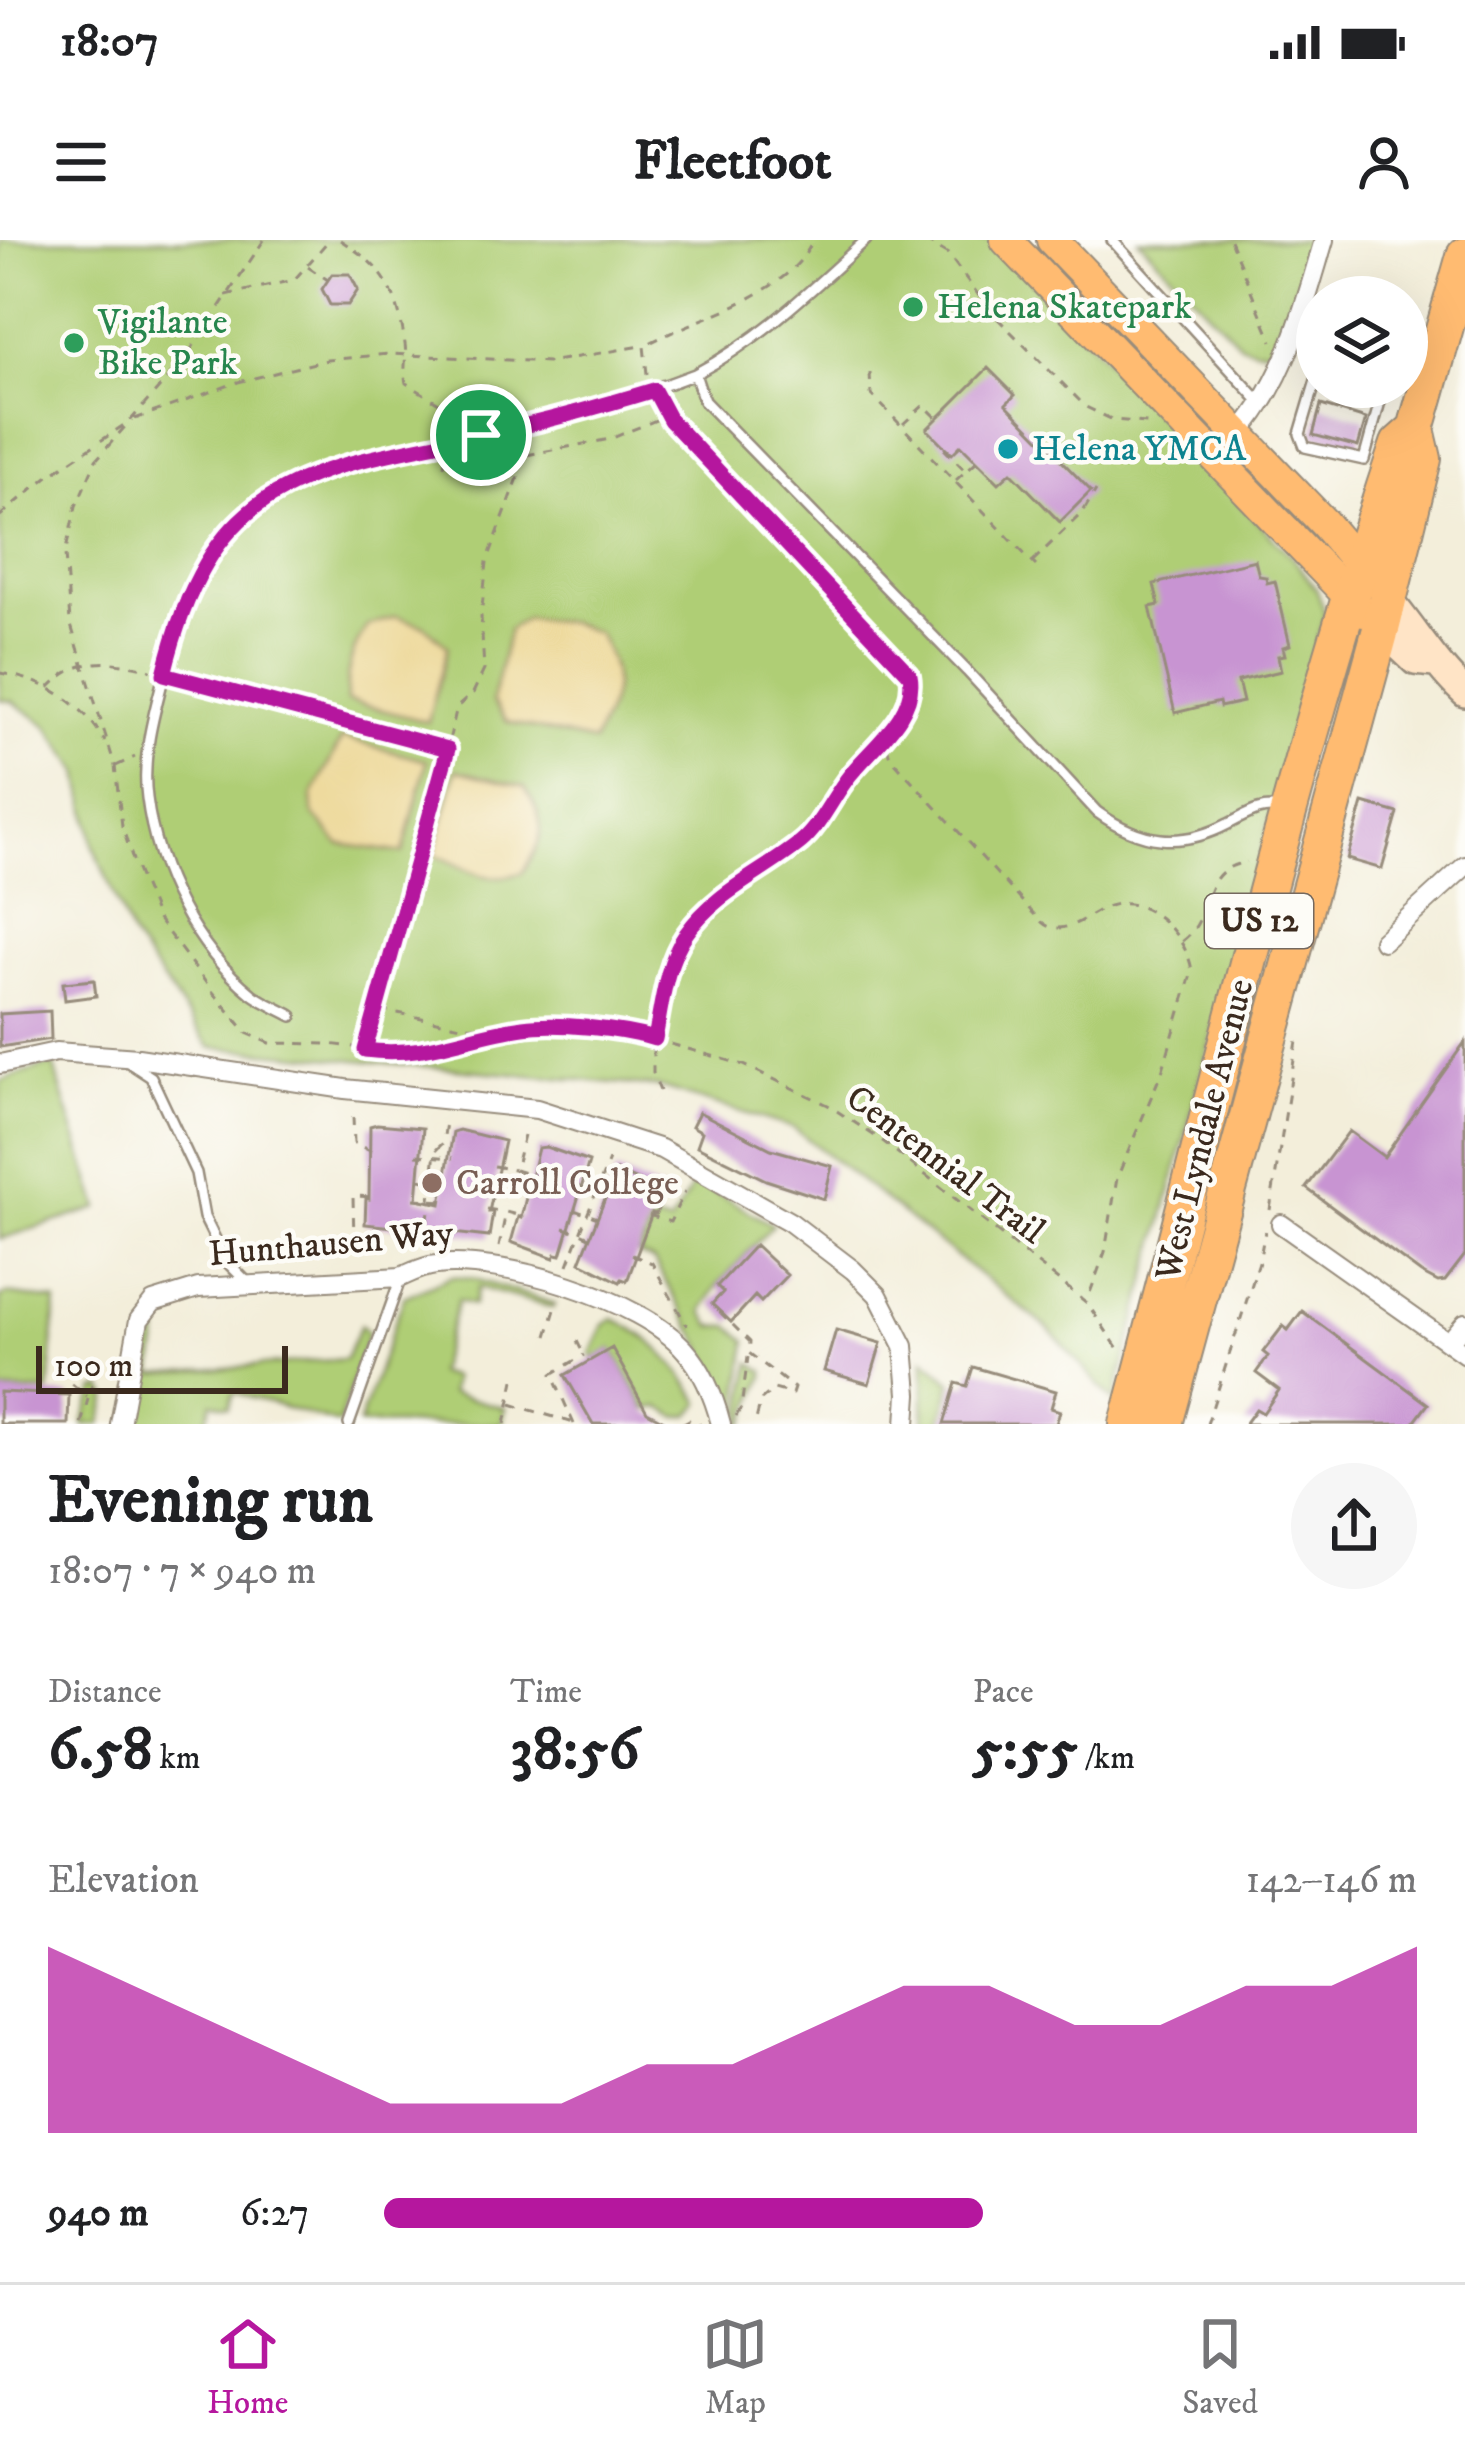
<!DOCTYPE html>
<html lang="en">
<head>
<meta charset="utf-8">
<style>
	:root { --surface:#fff; --page:#f6f6f6; --text:#202124; --muted:#757577; --line:#e0e0e0; --accent:#b5179e }
	body { margin:0; font-family:"IM FELL DW Pica",serif; background:var(--page); color:var(--text); height:100vh; display:flex; flex-direction:column; font-size:45px; white-space:nowrap }
	* { box-sizing:border-box; margin:0 }
	p { font-size:39px; color:var(--muted) }
	.icon { flex:none; width:66px; height:66px; fill:none; stroke:currentColor; stroke-width:2; stroke-linecap:round; stroke-linejoin:round }
	.map { position:relative; height:1184px; overflow:hidden }
	.side { display:flex; flex-direction:column; background:var(--surface); flex:1 }
	.side>* { flex:none }
	.buttons { position:absolute; left:1296px; top:36px; display:grid; gap:24px }
	.buttons a { display:grid; place-items:center; width:132px; height:132px; border-radius:50%; background:var(--surface); box-shadow:0 12px 48px #0002; font-size:60px }
	.scale { position:absolute; left:36px; bottom:30px; width:252px; box-sizing:border-box; padding-left:12px; border:6px solid #3b2a1e; border-top:0; font-size:33px; line-height:42px; white-space:nowrap; color:#3b2a1e; -webkit-text-stroke:9px #fdfcf7; paint-order:stroke }
	.pin { position:absolute; display:grid; place-items:center; width:102px; height:102px; color:#fff; margin:-51px; border:6px solid #fff; border-radius:50%; box-shadow:0 3px 12px #0007 }
	.round { display:grid; place-items:center; flex:none; width:126px; height:126px; border-radius:63px; background:var(--page) }
	.headline { display:flex; align-items:center; justify-content:space-between; height:204px; padding:0 48px }
	h1 { font-size:66px; font-weight:800; line-height:90px }
	.metrics { display:grid; grid-template-columns:repeat(3,1fr); gap:18px; height:204px; padding:12px 48px }
	.metrics div { display:grid; align-content:center }
	.metrics b { font-size:60px; font-weight:800 }
	.metrics small { font-size:33px; font-weight:400 }
	.metrics p { font-size:33px }
	.chart { height:336px; padding:24px 48px }
	.chart p { display:flex; justify-content:space-between }
	.chart svg { width:100%; height:216px; margin-top:12px; fill:var(--accent); opacity:.7 }
	ul { padding:0 48px; list-style:none; font-size:39px }
	li { display:grid; grid-template-columns:192px 144px 1fr; align-items:center; height:90px }
	li i { height:30px; border-radius:15px; background:var(--accent) }
	.status { display:flex; justify-content:space-between; align-items:center; height:84px; padding:0 60px; background:var(--surface); direction:ltr }
	.status svg { height:33px; fill:currentColor }
	header { display:flex; justify-content:space-between; align-items:center; height:156px; padding:0 48px; background:var(--surface); font-size:54px; font-weight:800 }
	.menu { display:flex; justify-content:space-around; align-items:center; height:168px; border-top:3px solid var(--line); background:var(--surface); font-size:33px; color:var(--muted) }
	.menu a { display:grid; justify-items:center; gap:6px }
	.menu .selected { color:var(--accent) }
	.map>svg:first-child { display:block }
	.green { fill:#afce75; stroke:#757c4a; stroke-width:3 }
	.sand { fill:#eeda9e; stroke:#94825e; stroke-width:3 }
	.building { fill:#c894d2 }
	.lines { fill:none; stroke-linecap:round; stroke-linejoin:round }
	.lane-casing { stroke:#978c7c; stroke-width:14 }
	.street-casing { stroke:#978c7c; stroke-width:22 }
	.secondary-casing { stroke:#978c7c; stroke-width:32 }
	.primary-casing { stroke:#978c7c; stroke-width:34 }
	.highway-casing { stroke:#978c7c; stroke-width:40 }
	.path { stroke:#978c7c; stroke-width:3; stroke-dasharray:9 9; stroke-linecap:butt }
	.lane { stroke:#fff; stroke-width:9 }
	.street { stroke:#fff; stroke-width:18 }
	.secondary { stroke:#ffe4c6; stroke-width:27 }
	.primary { stroke:#ffbb71; stroke-width:30 }
	.highway { stroke:#ffbb71; stroke-width:36 }
	.route-casing { stroke:#fff; stroke-width:24 }
	.route { stroke:#b5179e; stroke-width:15 }
	.leisure-dot { fill:#2e9e5b; stroke:#fdfcf7; stroke-width:4.5 }
	.culture-dot { fill:#0f9aa8; stroke:#fdfcf7; stroke-width:4.5 }
	.education-dot { fill:#8d6e63; stroke:#fdfcf7; stroke-width:4.5 }
	.labels { text-anchor:middle; dominant-baseline:central; stroke-width:9; stroke-linejoin:round; paint-order:stroke }
	.shield { fill:#fdfcf7; stroke:#75695f; stroke-width:3 }
	.shield-label { font-size:33px; font-weight:bold; fill:#3b2a1e }
	.leisure-label { font-size:36px; fill:#27864d; stroke:#fdfcf7; text-anchor:start }
	.culture-label { font-size:36px; fill:#0d838f; stroke:#fdfcf7; text-anchor:start }
	.street-label { font-size:36px; fill:#3b2a1e; stroke:#fdfcf7 }
	.education-label { font-size:36px; fill:#785e54; stroke:#fdfcf7; text-anchor:start }
</style>
</head>
<body>
<div class="status"><b>18:07</b><svg viewBox="0 0 49 12"><path d="M0 12V9h3v3zM5 12V6h3v6zM10 12V3h3v9zM15 12V0h3v12zM26 1h20v11H26zM47 4h2v5h-2z"/></svg></div>
<header><svg class="icon" aria-label="menu" viewBox="0 0 24 24"><path d="M4 6h16M4 12h16M4 18h16"/></svg>Fleetfoot<svg class="icon" aria-label="person" viewBox="0 0 24 24"><circle cx="12" cy="8" r="4"/><path d="M4 21q1-7 8-7t8 7"/></svg></header>
<div class="map">
<svg width="1465" height="1184" viewBox="0 0 1465 1184">
	<rect width="100%" height="100%" fill="#fdfcf7"/>
	<filter id="ink" filterUnits="userSpaceOnUse"><feTurbulence type="fractalNoise" baseFrequency=".00833" numOctaves="2"/><feDisplacementMap in="SourceGraphic" scale="24" xChannelSelector="R" yChannelSelector="G"/><feConvolveMatrix kernelMatrix="1 2 1 2 8 2 1 2 1" color-interpolation-filters="sRGB"/></filter>
	<filter id="wash" filterUnits="userSpaceOnUse"><feTurbulence type="fractalNoise" baseFrequency=".004" numOctaves="4" result="noise"/><feDisplacementMap in="SourceGraphic" scale="48" xChannelSelector="R" yChannelSelector="G"/><feGaussianBlur stdDeviation="2.7" result="paint"/><feColorMatrix in="noise" values="0 0 0 0 0 0 0 0 0 0 0 0 0 0 0 0 0 1.4 0 .05"/><feComposite in="paint" operator="in"/></filter>
	<g filter="url(#wash)">
		<rect width="100%" height="100%" fill="#f3eeda"/>
		<path class="green" d="M0,0H995L1296,322L1317,350L1325,373L1114,1162L1049,1089L794,888L659,847L210,807L132,697L94,608L80,532L47,485L12,461L0,460Z
			M1139,0H1315L1289,93C1275,110 1260,113 1240,104Z
			M53,824L99,968L0,999V841Z
			M695,941L773,985L717,1046L703,1071L712,1086H730L747,1101L738,1170L654,1021L639,1015L652,980L670,984Z
			M452,1036L472,1038L555,1064L553,1068L478,1047L473,1065L458,1060L437,1133L453,1138L450,1153L505,1168L502,1184H359L404,1057Z
			M8,1054L56,1061L49,1151H0V1057Z
			M154,1078L160,1082L153,1134L345,1119L361,1085L368,1092L339,1184L234,1152L229,1167L212,1162L205,1184H131L144,1099Z
			M613,1079C650,1093 681,1130 701,1163L690,1175L678,1177L660,1167L647,1169L612,1109L594,1119L591,1114L604,1085Z
			M924,1119L952,1142L940,1184H924Z
			M751,1123L764,1131V1137L744,1184H741Z
			M103,1148L108,1157L101,1184H83L95,1150Z"/>
		<path class="sand" d="M396,376L425,386L448,407L428,482L347,461C345,432 351,411 367,386Z
			M526,378L572,383L598,393C624,441 616,455 593,502L507,482L492,461L509,389Z
			M342,498L427,521L403,613L339,604L313,574L312,556Z
			M456,530L525,547C547,586 546,596 522,633C478,645 472,628 434,615Z"/>
		<g id="blocks">
			<path class="building" d="M332,34H350L358,50L348,65H330L322,49Z
				M988,128L1015,155L1006,164L1091,251L1060,282L1011,232L999,243L961,205L952,214L927,189Z
				M1321,165L1366,179L1358,207L1313,195Z
				M1255,320L1259,336L1266,337L1267,343L1275,341L1290,405L1283,407L1285,415L1278,416L1281,431L1238,441L1243,462L1220,467L1219,462L1175,473L1150,367L1159,365L1154,344Z
				M1363,563L1398,573L1382,629L1347,619Z
				M94,740L96,756L65,760L63,743Z
				M50,771L51,799L0,807V774Z
				M1465,802V1015L1445,1041L1438,1042L1421,1033L1306,948L1349,891L1384,917Z
				M699,872L771,909L832,926L824,959L766,940L697,906L702,892L692,886Z
				M377,884L423,888L417,959L441,964L453,892L459,890L504,901L489,972H493L489,997L443,992V989L426,986H412V989L365,984L366,958L369,959L370,886Z
				M546,907L589,922L561,1015L556,1014L554,1018L511,1002L518,977L521,978L538,908Z
				M616,931L665,952L656,974L652,973L627,1041L622,1039L620,1042L580,1022Z
				M755,1005L787,1035L761,1062L755,1056L731,1082L712,1064L723,1052L717,1046Z
				M1302,1071L1428,1164L1413,1184H1245L1256,1169L1263,1173L1279,1150L1256,1133L1268,1116L1263,1112L1283,1086L1288,1090Z
				M836,1090L881,1103L869,1144L824,1131Z
				M612,1108L647,1172L670,1184H593L565,1135Z
				M973,1127L1056,1151L1051,1168L1060,1171L1056,1184H944L956,1143L967,1146Z
				M0,1152L69,1155L68,1184H0Z"/>
		</g>
	</g>
	<g filter="url(#ink)">
		<use href="#blocks" fill-opacity="0" stroke="#978c7c" stroke-width="3"/>
		<g class="lines">
			<g class="lane-casing">
				<path id="lane" d="M866,0C811,50 761,99 695,134L704,161L967,431L1097,572C1140,603 1180,609 1228,584C1247,575 1259,565 1280,569
					M1112,0L1261,163
					M1407,123L1427,130
					M1317,137L1300,194L1305,207L1364,220L1384,147
					M292,776C280,769 264,763 252,754C195,708 156,630 147,558C141,514 156,466 167,424C211,239 314,228 476,196C551,181 624,161 695,134
					M125,820L151,837L196,933L204,977L226,1021L249,1044
					M349,1184L401,1037"/>
			</g>
			<g class="street-casing">
				<path id="street" d="M1232,201C1285,147 1303,70 1324,0
					M1383,701L1465,626
					M0,824L56,812L138,818L345,849L537,869L661,909L790,982L853,1030L878,1055L904,1106L908,1154L906,1184
					M1281,984L1465,1114
					M1449,1102L1465,1083
					M120,1184L139,1080L153,1062L198,1048L401,1037C412,1032 424,1026 436,1025C502,1017 641,1059 685,1110C704,1131 714,1157 721,1184"/>
			</g>
			<g class="secondary-casing">
				<path id="secondary" d="M1389,360C1415,391 1435,425 1465,453
					M1381,389L1415,421L1434,423"/>
			</g>
			<g class="primary-casing">
				<path id="primary" d="M1006,0L1364,372
					M1052,0L1324,283L1373,341"/>
			</g>
			<g class="highway-casing">
				<path id="highway" d="M1128,1184C1216,857 1291,526 1399,204L1416,189L1465,16
					M1164,1184L1381,389L1423,219L1416,189"/>
			</g>
			<path class="path" d="M264,0L186,117L96,220L76,266L65,314L70,382L115,526L122,586L133,620L157,678L213,752L247,793L270,803L329,804L401,813L438,810L522,787L542,786L646,797L744,825L828,865L884,902L1087,1063L1119,1110
				M340,0C386,29 397,50 405,104C407,117 403,130 406,143L444,166L447,189
				M925,0L948,14L991,72L1086,167L1113,180L1147,183
				M1230,0L1272,101
				M308,27L328,40
				M226,55L294,40L329,0
				M870,133L871,154L1036,326
				M647,134L644,106C693,78 789,57 813,0
				M659,159L670,180L910,435C913,466 878,487 890,517L1032,672C1039,679 1044,687 1055,688C1076,689 1091,672 1109,666C1147,653 1187,696 1192,731L1163,829L1117,938L1105,1012L1087,1061
				M135,179L238,142L327,120L389,114L548,122L642,106
				M903,184L924,165L937,178
				M944,209L966,231
				M445,217L444,227L521,216L517,201
				M956,240L977,221
				M0,276L47,237L127,183
				M1033,321L1083,272L1096,250
				M0,433C45,440 83,462 105,502
				M178,438L447,509L457,467L473,453L484,430L481,376L487,322L518,238L521,216L610,199L666,176
				M49,448C80,415 111,420 151,430
				M447,510L378,769L461,786L513,787
				M116,526L135,517
				M1182,701C1217,675 1196,630 1247,622
				M366,808L368,789L377,772
				M660,851L653,833V807L667,734L685,695L734,648L806,597L850,534L885,496
				M353,877L354,903L374,913
				M524,895L515,930L535,936
				M416,915L453,918
				M494,926L514,930
				M419,939L445,942
				M576,946L611,958
				M414,959L445,961
				M487,969L504,972
				M574,970L598,978
				M1270,970L1297,801
				M649,975L670,982L685,951
				M564,988L580,993L609,920
				M426,999L435,911L443,903L446,882
				M354,1003L353,956L372,957
				M499,1007L506,972L524,977
				M632,1015L652,1023L687,1086
				M568,1025L580,993L594,999
				M720,1072L750,1102L749,1113L794,1148L792,1154L774,1149L761,1160L755,1184
				M547,1096L557,1063
				M577,1101L585,1117
				M72,1144L87,1156
				M511,1164L577,1184
				M736,1176L741,1168L748,1117
				M81,1184L92,1145
				M505,1184L514,1140
				M574,1184L552,1134L584,1115
				M682,1184L689,1180L700,1184
				M1207,1184L1259,1022L1265,991"/>
			<use href="#lane" class="lane"/>
			<use href="#street" class="street"/>
			<use href="#secondary" class="secondary"/>
			<use href="#primary" class="primary"/>
			<use href="#highway" class="highway"/>
		</g>
	</g>
	<g class="lines" filter="url(#ink)">
		<g class="route-casing">
			<path id="route" d="M654,150L670,180L910,435C918,474 871,508 850,535C833,556 821,585 801,602C763,633 715,652 686,694C665,724 662,764 655,799C621,789 558,782 523,787C466,795 426,818 365,810L448,509L164,434C211,240 303,230 477,196C537,184 595,168 654,150Z"/>
		</g>
		<use href="#route" class="route"/>
	</g>
	<g class="leisure-dot">
		<circle cx="913" cy="67" r="12"/>
		<circle cx="74" cy="103" r="12"/>
	</g>
	<circle class="culture-dot" cx="1008" cy="209" r="12"/>
	<circle class="education-dot" cx="432" cy="943" r="12"/>
	<g class="labels">
		<rect class="shield" x="1205" y="654" width="108" height="54" rx="9"/>
		<g class="shield-label">
			<text x="1259" y="681">US 12</text>
		</g>
		<g class="leisure-label">
			<text x="937" y="67">Helena Skatepark</text>
			<text x="98" y="82">Vigilante<tspan x="98" dy="41">Bike Park</tspan></text>
		</g>
		<g class="culture-label">
			<text x="1032" y="209">Helena YMCA</text>
		</g>
		<g class="street-label">
			<text transform="translate(1205 890) rotate(-76)">West Lyndale Avenue</text>
			<text transform="translate(945 925) rotate(37)">Centennial Trail</text>
			<text transform="translate(331 1004) rotate(-5)">Hunthausen Way</text>
		</g>
		<g class="education-label">
			<text x="456" y="943">Carroll College</text>
		</g>
	</g>
</svg>
<div class="buttons">
<a><svg class="icon" aria-label="layers" viewBox="0 0 24 24"><path d="M12 4l9 5-9 5-9-5zM3 14l9 5 9-5"/></svg></a>
</div>
<div class="scale">100 m</div>
<div class="pin" style="left:481px;top:195px;background:#1e9e55"><svg class="icon" aria-label="arrive" viewBox="0 0 24 24"><path d="M6 21V4h12l-3 4 3 4H6"/></svg></div>
</div>
<section class="side">
<div class="headline"><div><h1>Evening run</h1><p>18:07 · 7 × 940 m</p></div><a class="round"><svg class="icon" aria-label="share" viewBox="0 0 24 24"><path d="M12 15V3M7 8l5-5 5 5M5 13v7h14v-7"/></svg></a></div>
<div class="metrics">
<div><p>Distance</p><b>6.58<small> km</small></b></div>
<div><p>Time</p><b>38:56</b></div>
<div><p>Pace</p><b>5:55<small> /km</small></b></div>
</div>
<div class="chart"><p><span>Elevation</span>142–146 m</p>
<svg viewBox="0 0 160 44" preserveAspectRatio="none"><path d="M0 44V6L10 14L20 22L30 30L40 38L50 38L60 38L70 30L80 30L90 22L100 14L110 14L120 22L130 22L140 14L150 14L160 6V44z"/></svg>
</div>
<ul>
<li><b>940 m</b>6:27<i style="width:58%"></i></li>
</ul>
</section>
<nav class="menu">
<a class="selected"><svg class="icon" aria-label="home" viewBox="0 0 24 24"><path d="M3 11l9-7 9 7M6 9v11h12V9"/></svg>Home</a>
<a><svg class="icon" aria-label="map" viewBox="0 0 24 24"><path d="M3 6l6-2 6 2 6-2v14l-6 2-6-2-6 2zM9 4v14M15 6v14"/></svg>Map</a>
<a><svg class="icon" aria-label="saved" viewBox="0 0 24 24"><path d="M7 4h10v16l-5-4-5 4z"/></svg>Saved</a>
</nav>
</body>
</html>
